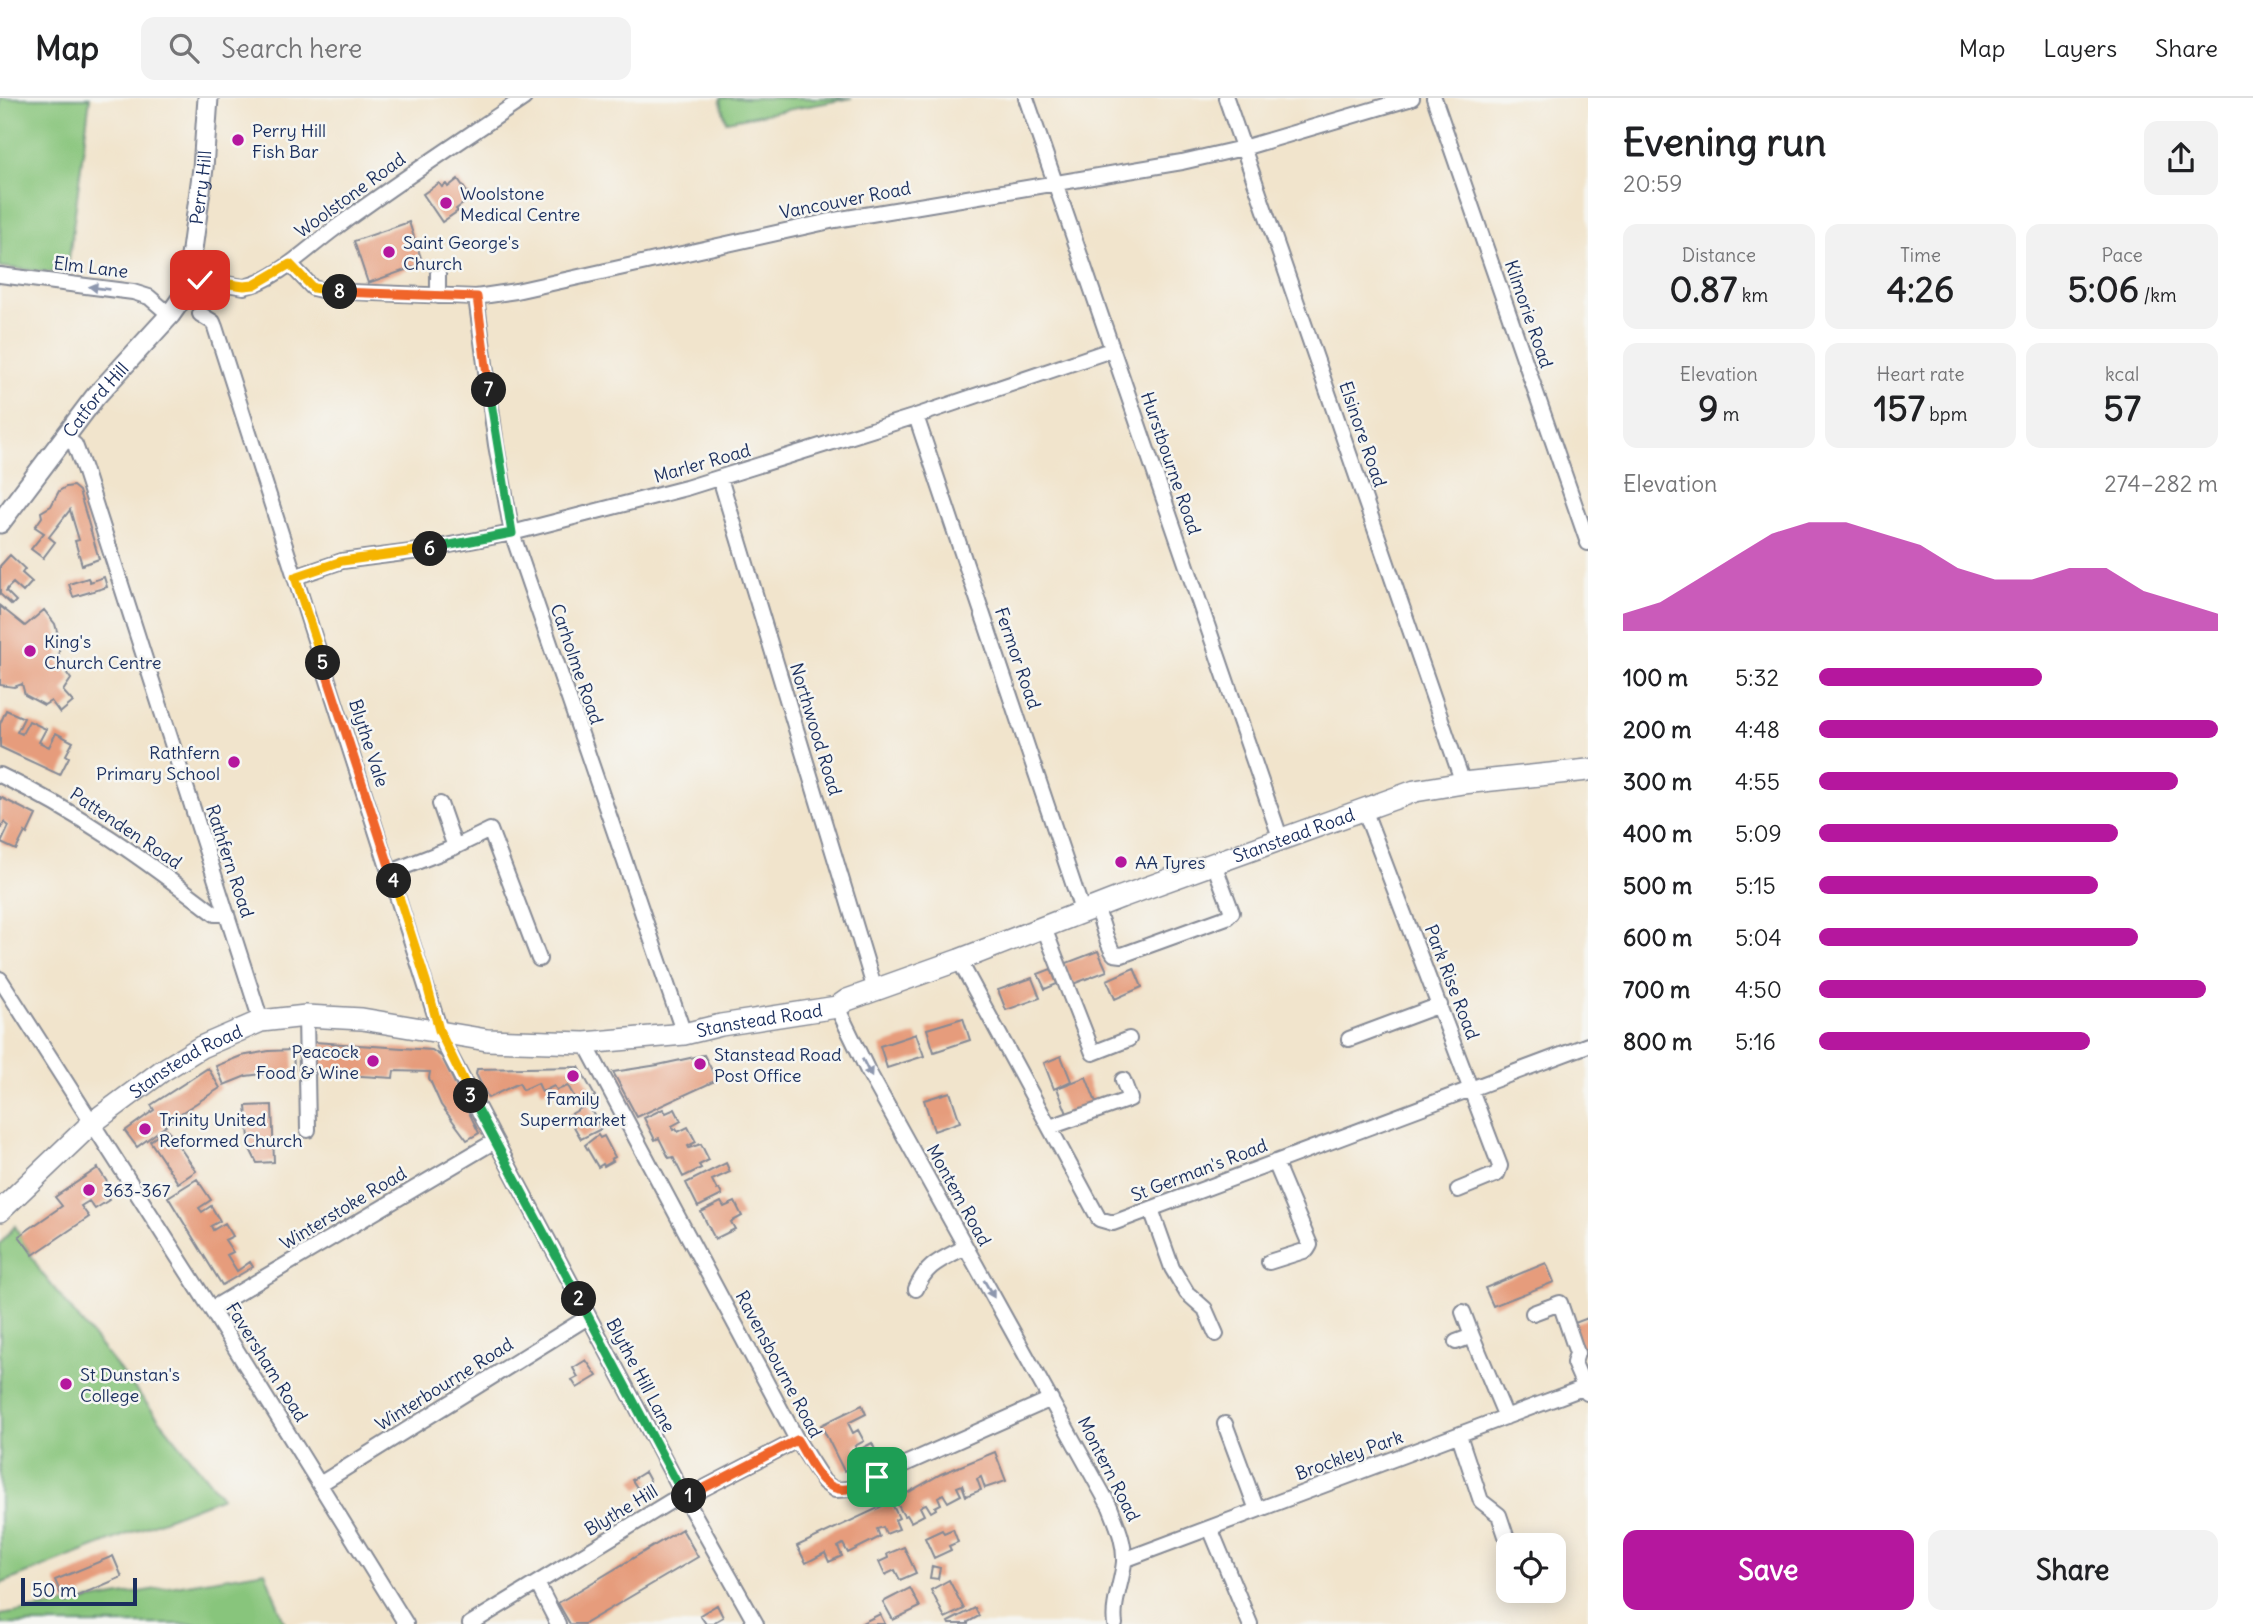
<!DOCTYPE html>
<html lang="en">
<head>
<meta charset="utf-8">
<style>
	:root { --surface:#fff; --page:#f2f2f2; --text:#202124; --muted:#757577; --line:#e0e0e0; --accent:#b5179e }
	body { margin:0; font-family:Delius,sans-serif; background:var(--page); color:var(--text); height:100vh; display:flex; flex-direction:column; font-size:26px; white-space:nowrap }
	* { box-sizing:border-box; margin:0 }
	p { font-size:23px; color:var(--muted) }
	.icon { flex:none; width:38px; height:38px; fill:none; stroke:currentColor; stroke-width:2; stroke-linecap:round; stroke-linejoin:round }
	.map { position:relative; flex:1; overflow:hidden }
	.sheet { display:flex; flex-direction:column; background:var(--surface); width:665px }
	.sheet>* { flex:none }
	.controls { position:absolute; left:1496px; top:1435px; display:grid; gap:14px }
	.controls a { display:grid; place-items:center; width:70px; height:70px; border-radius:14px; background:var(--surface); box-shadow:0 4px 18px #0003; font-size:35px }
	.scale { position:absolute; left:21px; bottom:18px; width:116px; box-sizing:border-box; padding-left:7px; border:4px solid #1b2f5e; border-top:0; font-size:19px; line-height:24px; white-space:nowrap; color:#1b2f5e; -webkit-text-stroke:5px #f6f6f2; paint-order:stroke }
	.pin { position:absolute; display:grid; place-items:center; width:60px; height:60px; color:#fff; margin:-30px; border-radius:14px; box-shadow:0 4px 10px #0006 }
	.km { position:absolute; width:35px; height:35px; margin:-18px; border-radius:50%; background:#222; color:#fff; font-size:19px; line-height:35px; text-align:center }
	.round { display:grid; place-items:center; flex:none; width:74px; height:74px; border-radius:14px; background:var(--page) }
	.head { display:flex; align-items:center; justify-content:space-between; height:119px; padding:0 35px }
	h1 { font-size:38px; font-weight:800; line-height:52px }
	.metrics { display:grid; grid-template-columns:repeat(3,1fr); gap:10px; height:119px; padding:7px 35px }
	.metrics div { display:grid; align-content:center; border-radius:14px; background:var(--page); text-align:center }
	.metrics b { font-size:35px; font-weight:800 }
	.metrics small { font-size:19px; font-weight:400 }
	.metrics p { font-size:19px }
	.chart { height:196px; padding:14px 35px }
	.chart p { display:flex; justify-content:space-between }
	.chart svg { width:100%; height:126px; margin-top:7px; fill:var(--accent); opacity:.7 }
	.action { display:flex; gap:14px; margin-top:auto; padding:14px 35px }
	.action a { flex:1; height:80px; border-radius:14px; background:var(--accent); color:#fff; font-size:28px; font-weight:800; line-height:80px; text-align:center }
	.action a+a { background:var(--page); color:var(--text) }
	ul { padding:0 35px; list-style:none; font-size:23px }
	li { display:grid; grid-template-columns:112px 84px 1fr; align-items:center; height:52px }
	li i { height:18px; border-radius:9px; background:var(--accent) }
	header { display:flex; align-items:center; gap:42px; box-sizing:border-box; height:98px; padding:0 35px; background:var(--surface); border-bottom:2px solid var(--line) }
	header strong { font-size:33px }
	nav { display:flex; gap:38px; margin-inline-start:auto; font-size:24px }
	.search { width:490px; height:63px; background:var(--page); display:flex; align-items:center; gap:18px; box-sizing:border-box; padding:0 24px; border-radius:14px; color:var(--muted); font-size:26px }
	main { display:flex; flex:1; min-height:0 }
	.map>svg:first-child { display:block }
	.green { fill:#88c57b; stroke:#527a6c; stroke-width:2 }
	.building { fill:#e69c7c }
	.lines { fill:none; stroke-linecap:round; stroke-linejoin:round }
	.minor-casing { stroke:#868a95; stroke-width:18 }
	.major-casing { stroke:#868a95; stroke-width:23 }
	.highway-casing { stroke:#868a95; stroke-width:24 }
	.minor { stroke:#fff; stroke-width:14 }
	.major { stroke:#fff; stroke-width:19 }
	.highway { stroke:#fff; stroke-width:21 }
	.oneway { fill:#8d97ae }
	.split-1-casing { stroke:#fff; stroke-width:14 }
	.split-2-casing { stroke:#fff; stroke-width:14 }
	.split-3-casing { stroke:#fff; stroke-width:14 }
	.split-4-casing { stroke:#fff; stroke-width:14 }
	.split-5-casing { stroke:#fff; stroke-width:14 }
	.split-6-casing { stroke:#fff; stroke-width:14 }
	.split-7-casing { stroke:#fff; stroke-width:14 }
	.split-8-casing { stroke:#fff; stroke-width:14 }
	.split-9-casing { stroke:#fff; stroke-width:14 }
	.split-1 { stroke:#f0652b; stroke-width:9 }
	.split-2 { stroke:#22a559; stroke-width:9 }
	.split-3 { stroke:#22a559; stroke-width:9 }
	.split-4 { stroke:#f5b400; stroke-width:9 }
	.split-5 { stroke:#f0652b; stroke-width:9 }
	.split-6 { stroke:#f5b400; stroke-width:9 }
	.split-7 { stroke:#22a559; stroke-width:9 }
	.split-8 { stroke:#f0652b; stroke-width:9 }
	.split-9 { stroke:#f5b400; stroke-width:9 }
	.poi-dot { fill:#b5179e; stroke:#f6f6f2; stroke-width:2.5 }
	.labels { text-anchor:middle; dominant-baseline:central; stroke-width:5; stroke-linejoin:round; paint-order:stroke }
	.poi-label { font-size:18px; fill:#1b2f5e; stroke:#f6f6f2; text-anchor:start }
	.street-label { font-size:18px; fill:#1b2f5e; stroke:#f6f6f2 }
</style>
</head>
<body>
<header>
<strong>Map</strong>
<div class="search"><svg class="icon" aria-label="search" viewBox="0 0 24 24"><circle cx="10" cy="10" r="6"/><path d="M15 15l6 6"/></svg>Search here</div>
<nav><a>Map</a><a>Layers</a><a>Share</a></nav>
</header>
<main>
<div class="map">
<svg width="1588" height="1526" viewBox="0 0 1588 1526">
	<rect width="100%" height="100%" fill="#f6f6f2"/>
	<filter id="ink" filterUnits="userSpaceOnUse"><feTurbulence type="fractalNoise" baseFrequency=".0143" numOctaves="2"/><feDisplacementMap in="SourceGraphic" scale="14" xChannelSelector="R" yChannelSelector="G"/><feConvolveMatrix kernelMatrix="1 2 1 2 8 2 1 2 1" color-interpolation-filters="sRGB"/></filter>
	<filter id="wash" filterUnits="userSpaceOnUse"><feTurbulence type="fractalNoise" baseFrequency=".00686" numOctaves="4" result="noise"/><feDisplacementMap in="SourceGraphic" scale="28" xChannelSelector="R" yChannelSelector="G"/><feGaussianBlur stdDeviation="1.57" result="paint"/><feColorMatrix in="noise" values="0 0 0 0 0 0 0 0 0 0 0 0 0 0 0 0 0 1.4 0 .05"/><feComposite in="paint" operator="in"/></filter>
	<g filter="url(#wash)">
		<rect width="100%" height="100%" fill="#f1e4cc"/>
		<path class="green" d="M0,0H90L67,176L0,169Z
			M722,0H852L726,23L720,2Z
			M15,1128L40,1173L222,1399L0,1486V1146Z
			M265,1473L285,1526H0V1517Z"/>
		<g id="blocks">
			<path class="building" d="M458,81L471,100L456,111L458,113L442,124L423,96L439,85L442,89L446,86L448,89Z
				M409,124L423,166L368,185L354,143Z
				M73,388L79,393L99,461L82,467L75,443L79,442L70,412L49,439L55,444L43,460L31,451L44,435L35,429L42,419L41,414L51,408L59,393L66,389Z
				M10,457L25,471L22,475L32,484L23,494L13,485L9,489L6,493L16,503L12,507L0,496V468Z
				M104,479L107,489L73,499L69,486L88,480L90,484Z
				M0,508L25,528L44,512L55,526L60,544L58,563L71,581L63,593L73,604L60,615L51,603L44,607L25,597L22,586L14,589L0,587Z
				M6,612L24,620L17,634L20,635L22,636L29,623L46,631L39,644L49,649L56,635L73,644L66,657L69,659L60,677L0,649V626Z
				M0,699L36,717L27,736L25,734L16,752L1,745L9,728L4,724L0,732Z
				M1098,853L1107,873L1073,886L1064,866Z
				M1134,870L1142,889L1115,901L1107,882Z
				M1051,871L1057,886L1045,891L1038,876Z
				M1032,880L1040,900L1006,912L998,892Z
				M963,920L970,942L934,954L927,931Z
				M916,936L924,958L887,970L880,948Z
				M314,944L432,952L442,959L479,1035L467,1042L441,1007L429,980L430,974L394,973L393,980L312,975Z
				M293,952L294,972L246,978L224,987L216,968L241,958L269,953Z
				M704,957L717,982L637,1019L613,974L658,967Z
				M1061,958L1071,983L1054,991L1044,965Z
				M579,969L595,998L579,1007L568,988L557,992L554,988L542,994L538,985L523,992L519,985L488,1000L476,976L477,971Z
				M208,970L220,990L164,1026L166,1028L137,1049L125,1033L154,1012L151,1007Z
				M1086,979L1097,1007L1068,1018L1057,990Z
				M950,994L960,1024L934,1033L924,1002Z
				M588,1006L601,1031L581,1041L568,1018Z
				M272,1007L274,1064L257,1065L250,1051L246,1008Z
				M663,1011L666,1015L675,1011L681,1023L672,1028L673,1032L676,1031L678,1034L688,1029L696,1044L688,1048L689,1050L701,1046L709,1062L699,1067L701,1070L683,1079L673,1059L669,1060L659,1040L655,1042L644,1020Z
				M167,1031L196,1073L178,1085L150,1043Z
				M598,1037L600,1040L604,1038L615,1059L611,1061L613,1063L604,1068L603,1066L598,1069L585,1047Z
				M726,1065L730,1074L712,1082L717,1092L719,1091L722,1097L698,1109L686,1085Z
				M98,1070L111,1090L104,1094L109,1102L95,1111L89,1103L81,1108L89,1119L33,1157L19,1138L62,1108L55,1099Z
				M197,1081L211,1102L199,1110L202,1114L211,1108L220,1123L211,1128L213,1132L225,1125L233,1138L225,1142L233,1154L227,1157L237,1173L250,1164L253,1169L222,1187L168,1099Z
				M721,1104L724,1109L735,1104L742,1118L731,1124L735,1131L715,1141L701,1114Z
				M1546,1165L1554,1184L1493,1208L1485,1190Z
				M1588,1220V1251L1581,1254L1572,1226Z
				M586,1262L597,1278L577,1290L572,1282L578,1279L573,1270Z
				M862,1307L866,1316L848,1325L853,1335L858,1332L864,1343L855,1348L857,1353L872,1345L877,1356L844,1373L821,1327Z
				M995,1354L1006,1383L985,1390L981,1379L977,1381L981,1392L966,1398L962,1387L957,1389L961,1397L948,1404L943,1396L938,1399L941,1406L935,1409L936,1411L931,1414L926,1406L923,1407L920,1409L924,1417L911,1424L907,1417L904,1418L895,1402L941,1376Z
				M645,1374L650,1383L638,1391L632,1382Z
				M891,1404L899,1420L895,1422L899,1431L886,1436L883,1429L877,1431L880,1439L848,1455L843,1446L838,1449L842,1458L829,1464L825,1455L806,1465L797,1448Z
				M682,1431L698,1459L584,1526H570L558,1505Z
				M953,1431L958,1444L949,1448L951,1452L934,1460L925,1440L942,1432L944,1435Z
				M904,1449L916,1475L900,1482L895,1472L885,1477L879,1464L888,1460L887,1456Z
				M113,1458L122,1479L64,1504L55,1482Z
				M932,1468L940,1470L938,1481L930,1480Z
				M949,1482L964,1511L945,1520L931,1492Z
				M910,1490L920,1509L893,1522L883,1504Z
				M717,1507L723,1519L711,1526H706L700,1517Z
				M975,1510L979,1518L968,1524V1526H949L948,1524Z
				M880,1516L885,1526H860Z"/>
		</g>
	</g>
	<g filter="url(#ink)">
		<use href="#blocks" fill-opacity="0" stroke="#868a95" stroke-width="2"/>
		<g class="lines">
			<g class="minor-casing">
				<path id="minor" d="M1026,0L1281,742
					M1226,0L1463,685
					M1434,0L1588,445
					M290,166L313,190L325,193L476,199L516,193L835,122L1182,64L1243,50L1412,0
					M438,175V198
					M0,177L133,194L149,199L170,217
					M188,179L244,189C277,182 308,150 334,131C396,85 461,43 524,0
					M476,199L496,347L512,435L684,936
					M200,216L213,224L215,229L445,948L685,1400L756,1526
					M916,318L1083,815
					M65,339L75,347L84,371L261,923
					M720,380L875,892
					M295,479L342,463L419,453L512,435L686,390L916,318L1111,252
					M0,677C80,715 145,762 215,816H227
					M440,706L455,749L490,732L539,861
					M1364,711L1500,1068L1497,1076L1458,1092
					M391,774L455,749
					M1096,810C1103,825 1105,843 1114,856L1122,857L1227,819L1232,814L1214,766
					M1044,830L1093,955L1129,941
					M959,862L1099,1121L1113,1125L1588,947
					M0,881L211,1211L406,1526
					M837,909L867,971L1110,1409C1117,1427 1125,1444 1124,1464C1122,1485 1112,1506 1115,1526
					M306,918L308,1032
					M1349,941L1440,907
					M585,945L797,1342L824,1384L835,1392L849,1391L1051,1301
					M1050,1029L1130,1001L1123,982
					M1151,1111L1172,1170L1187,1195L1205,1211L1216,1236
					M1269,1164L1307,1152L1310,1147L1275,1064
					M916,1191C927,1165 942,1162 965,1149
					M211,1211L495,1043
					M1463,1214L1472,1238
					M1533,1215L1560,1205L1577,1255L1574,1265L1587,1295
					M1456,1244L1472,1238L1506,1319
					M1225,1326L1257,1412
					M1459,1337L1481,1403L1499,1417L1509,1447
					M320,1386L588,1219
					M1210,1430L1250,1526
					M1124,1462L1588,1288
					M537,1485L558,1526
					M470,1526L671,1403L685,1400L797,1342"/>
			</g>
			<g class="major-casing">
				<g id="major">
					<path id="s1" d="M0,425L95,299L170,217L182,200L186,188L192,152L203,70L208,0"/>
				</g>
			</g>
			<g class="highway-casing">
				<g id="highway">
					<path id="s2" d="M0,1113L92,1025L162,973L201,949L261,923L306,918L362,921L487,942L585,945L684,936L721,927L837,909L847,902L959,862L1121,799L1415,693L1463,685L1588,672"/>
				</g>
			</g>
			<use href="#minor" class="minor"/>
			<use href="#major" class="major"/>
			<use href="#highway" class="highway"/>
		</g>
		<defs><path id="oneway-solid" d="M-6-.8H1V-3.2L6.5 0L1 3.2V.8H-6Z" transform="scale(1.75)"/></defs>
		<g class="oneway">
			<use href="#oneway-solid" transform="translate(99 190) rotate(-173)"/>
			<use href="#oneway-solid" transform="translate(867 970) rotate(63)"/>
			<use href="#oneway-solid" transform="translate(989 1191) rotate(60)"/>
		</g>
	</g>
	<g class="lines" filter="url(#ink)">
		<g class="split-1-casing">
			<path id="split-1" d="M689,1398L797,1342C810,1362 823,1399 851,1390C860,1387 868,1382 877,1379"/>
		</g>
		<g class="split-2-casing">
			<path id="split-2" d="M579,1201L685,1400L689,1398"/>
		</g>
		<g class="split-3-casing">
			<path id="split-3" d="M471,998L579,1201"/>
		</g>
		<g class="split-4-casing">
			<path id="split-4" d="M394,783L426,883L439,932L471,998"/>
		</g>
		<g class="split-5-casing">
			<path id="split-5" d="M323,565L394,783"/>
		</g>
		<g class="split-6-casing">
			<path id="split-6" d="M323,565L295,479L342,463L430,451"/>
		</g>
		<g class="split-7-casing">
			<path id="split-7" d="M430,451L512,435L489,292"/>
		</g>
		<g class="split-8-casing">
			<path id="split-8" d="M340,194L477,199L489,292"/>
		</g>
		<g class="split-9-casing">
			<path id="split-9" d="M200,182L244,188L254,187L290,166L313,190L340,194"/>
		</g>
		<use href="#split-1" class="split-1"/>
		<use href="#split-2" class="split-2"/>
		<use href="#split-3" class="split-3"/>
		<use href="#split-4" class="split-4"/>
		<use href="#split-5" class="split-5"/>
		<use href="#split-6" class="split-6"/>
		<use href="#split-7" class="split-7"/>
		<use href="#split-8" class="split-8"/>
		<use href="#split-9" class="split-9"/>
	</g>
	<g class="poi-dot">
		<circle cx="238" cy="42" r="7"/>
		<circle cx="446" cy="105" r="7"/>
		<circle cx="389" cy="154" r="7"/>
		<circle cx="30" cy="553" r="7"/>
		<circle cx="234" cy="664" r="7"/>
		<circle cx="1121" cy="764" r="7"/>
		<circle cx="373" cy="963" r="7"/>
		<circle cx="700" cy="966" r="7"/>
		<circle cx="573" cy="978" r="7"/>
		<circle cx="145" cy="1031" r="7"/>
		<circle cx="89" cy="1092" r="7"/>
		<circle cx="66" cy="1286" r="7"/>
	</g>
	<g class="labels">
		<g class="poi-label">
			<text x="252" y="32">Perry Hill<tspan x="252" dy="21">Fish Bar</tspan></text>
			<text x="460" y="95">Woolstone<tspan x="460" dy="21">Medical Centre</tspan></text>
			<text x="403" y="144">Saint George's<tspan x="403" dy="21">Church</tspan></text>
			<text x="44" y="543">King's<tspan x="44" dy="21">Church Centre</tspan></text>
			<text x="220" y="654" text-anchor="end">Rathfern<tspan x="220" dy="21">Primary School</tspan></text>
			<text x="1135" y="764">AA Tyres</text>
			<text x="359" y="953" text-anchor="end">Peacock<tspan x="359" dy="21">Food &amp; Wine</tspan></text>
			<text x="714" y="956">Stanstead Road<tspan x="714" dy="21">Post Office</tspan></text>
			<text x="573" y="1000" text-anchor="middle">Family<tspan x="573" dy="21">Supermarket</tspan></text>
			<text x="159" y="1021">Trinity United<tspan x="159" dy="21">Reformed Church</tspan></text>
			<text x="103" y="1092">363-367</text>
			<text x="80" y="1276">St Dunstan's<tspan x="80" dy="21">College</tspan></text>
		</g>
		<g class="street-label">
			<text stroke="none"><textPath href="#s1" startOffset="402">Perry Hill</textPath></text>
			<text transform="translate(350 97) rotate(-36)">Woolstone Road</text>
			<text transform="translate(845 102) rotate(-11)">Vancouver Road</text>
			<text transform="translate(91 169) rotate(7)">Elm Lane</text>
			<text transform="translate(1529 216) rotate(71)">Kilmorie Road</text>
			<text stroke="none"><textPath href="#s1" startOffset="156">Catford Hill</textPath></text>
			<text transform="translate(1363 336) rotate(71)">Elsinore Road</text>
			<text transform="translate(702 365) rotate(-16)">Marler Road</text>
			<text transform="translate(1171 365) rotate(71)">Hurstbourne Road</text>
			<text transform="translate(1018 560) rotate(71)">Fermor Road</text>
			<text transform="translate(577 566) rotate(71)">Carholme Road</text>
			<text transform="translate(816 631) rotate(73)">Northwood Road</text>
			<text transform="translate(369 645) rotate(72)">Blythe Vale</text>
			<text transform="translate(126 730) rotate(34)">Pattenden Road</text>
			<text stroke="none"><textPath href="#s2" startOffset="1395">Stanstead Road</textPath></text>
			<text transform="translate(230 763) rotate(72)">Rathfern Road</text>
			<text transform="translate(1452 884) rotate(69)">Park Rise Road</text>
			<text stroke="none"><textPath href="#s2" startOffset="828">Stanstead Road</textPath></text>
			<text stroke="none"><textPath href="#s2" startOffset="240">Stanstead Road</textPath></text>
			<text transform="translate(1199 1072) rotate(-21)">St German's Road</text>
			<text transform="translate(959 1097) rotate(61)">Montem Road</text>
			<text transform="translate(343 1110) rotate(-31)">Winterstoke Road</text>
			<text transform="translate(267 1264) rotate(58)">Faversham Road</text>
			<text transform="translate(779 1266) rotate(62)">Ravensbourne Road</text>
			<text transform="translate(641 1277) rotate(62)">Blythe Hill Lane</text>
			<text transform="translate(444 1286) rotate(-32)">Winterbourne Road</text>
			<text transform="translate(1349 1357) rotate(-20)">Brockley Park</text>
			<text transform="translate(1109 1371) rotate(63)">Montern Road</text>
			<text transform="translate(621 1412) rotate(-31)">Blythe Hill</text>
		</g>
	</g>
</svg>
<div class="controls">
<a><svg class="icon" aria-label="locate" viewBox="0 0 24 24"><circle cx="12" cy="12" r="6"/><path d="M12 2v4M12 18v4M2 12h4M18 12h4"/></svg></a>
</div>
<div class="scale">50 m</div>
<div class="pin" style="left:877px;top:1379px;background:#1e9e55"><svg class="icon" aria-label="arrive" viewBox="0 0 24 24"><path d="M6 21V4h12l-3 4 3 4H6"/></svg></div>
<div class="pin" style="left:200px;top:182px;background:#d93025"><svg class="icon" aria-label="check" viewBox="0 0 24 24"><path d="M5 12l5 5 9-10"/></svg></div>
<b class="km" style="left:689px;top:1398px">1</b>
<b class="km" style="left:579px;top:1201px">2</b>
<b class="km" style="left:471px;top:998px">3</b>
<b class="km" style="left:394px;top:783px">4</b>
<b class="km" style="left:323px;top:565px">5</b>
<b class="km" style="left:430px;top:451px">6</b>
<b class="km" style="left:489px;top:292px">7</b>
<b class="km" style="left:340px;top:194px">8</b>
</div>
<section class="sheet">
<div class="head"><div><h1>Evening run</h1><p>20:59</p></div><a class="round"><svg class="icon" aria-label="share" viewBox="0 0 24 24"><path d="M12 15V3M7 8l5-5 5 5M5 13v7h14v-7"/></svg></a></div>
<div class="metrics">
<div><p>Distance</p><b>0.87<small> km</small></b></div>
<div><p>Time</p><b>4:26</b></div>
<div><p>Pace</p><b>5:06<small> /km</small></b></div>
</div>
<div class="metrics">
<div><p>Elevation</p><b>9<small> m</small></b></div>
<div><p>Heart rate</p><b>157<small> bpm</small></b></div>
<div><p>kcal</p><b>57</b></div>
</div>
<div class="chart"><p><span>Elevation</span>274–282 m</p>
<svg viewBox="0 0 160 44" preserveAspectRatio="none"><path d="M0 44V38L10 34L20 26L30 18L40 10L50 6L60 6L70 10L80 14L90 22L100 26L110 26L120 22L130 22L140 30L150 34L160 38V44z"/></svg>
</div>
<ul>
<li><b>100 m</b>5:32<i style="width:56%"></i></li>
<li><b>200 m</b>4:48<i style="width:100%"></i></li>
<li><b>300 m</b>4:55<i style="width:90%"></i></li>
<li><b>400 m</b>5:09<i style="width:75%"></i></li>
<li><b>500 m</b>5:15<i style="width:70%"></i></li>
<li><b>600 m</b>5:04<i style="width:80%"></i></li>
<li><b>700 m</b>4:50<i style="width:97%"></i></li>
<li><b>800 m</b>5:16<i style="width:68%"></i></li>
</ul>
<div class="action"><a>Save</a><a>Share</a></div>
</section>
</main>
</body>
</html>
